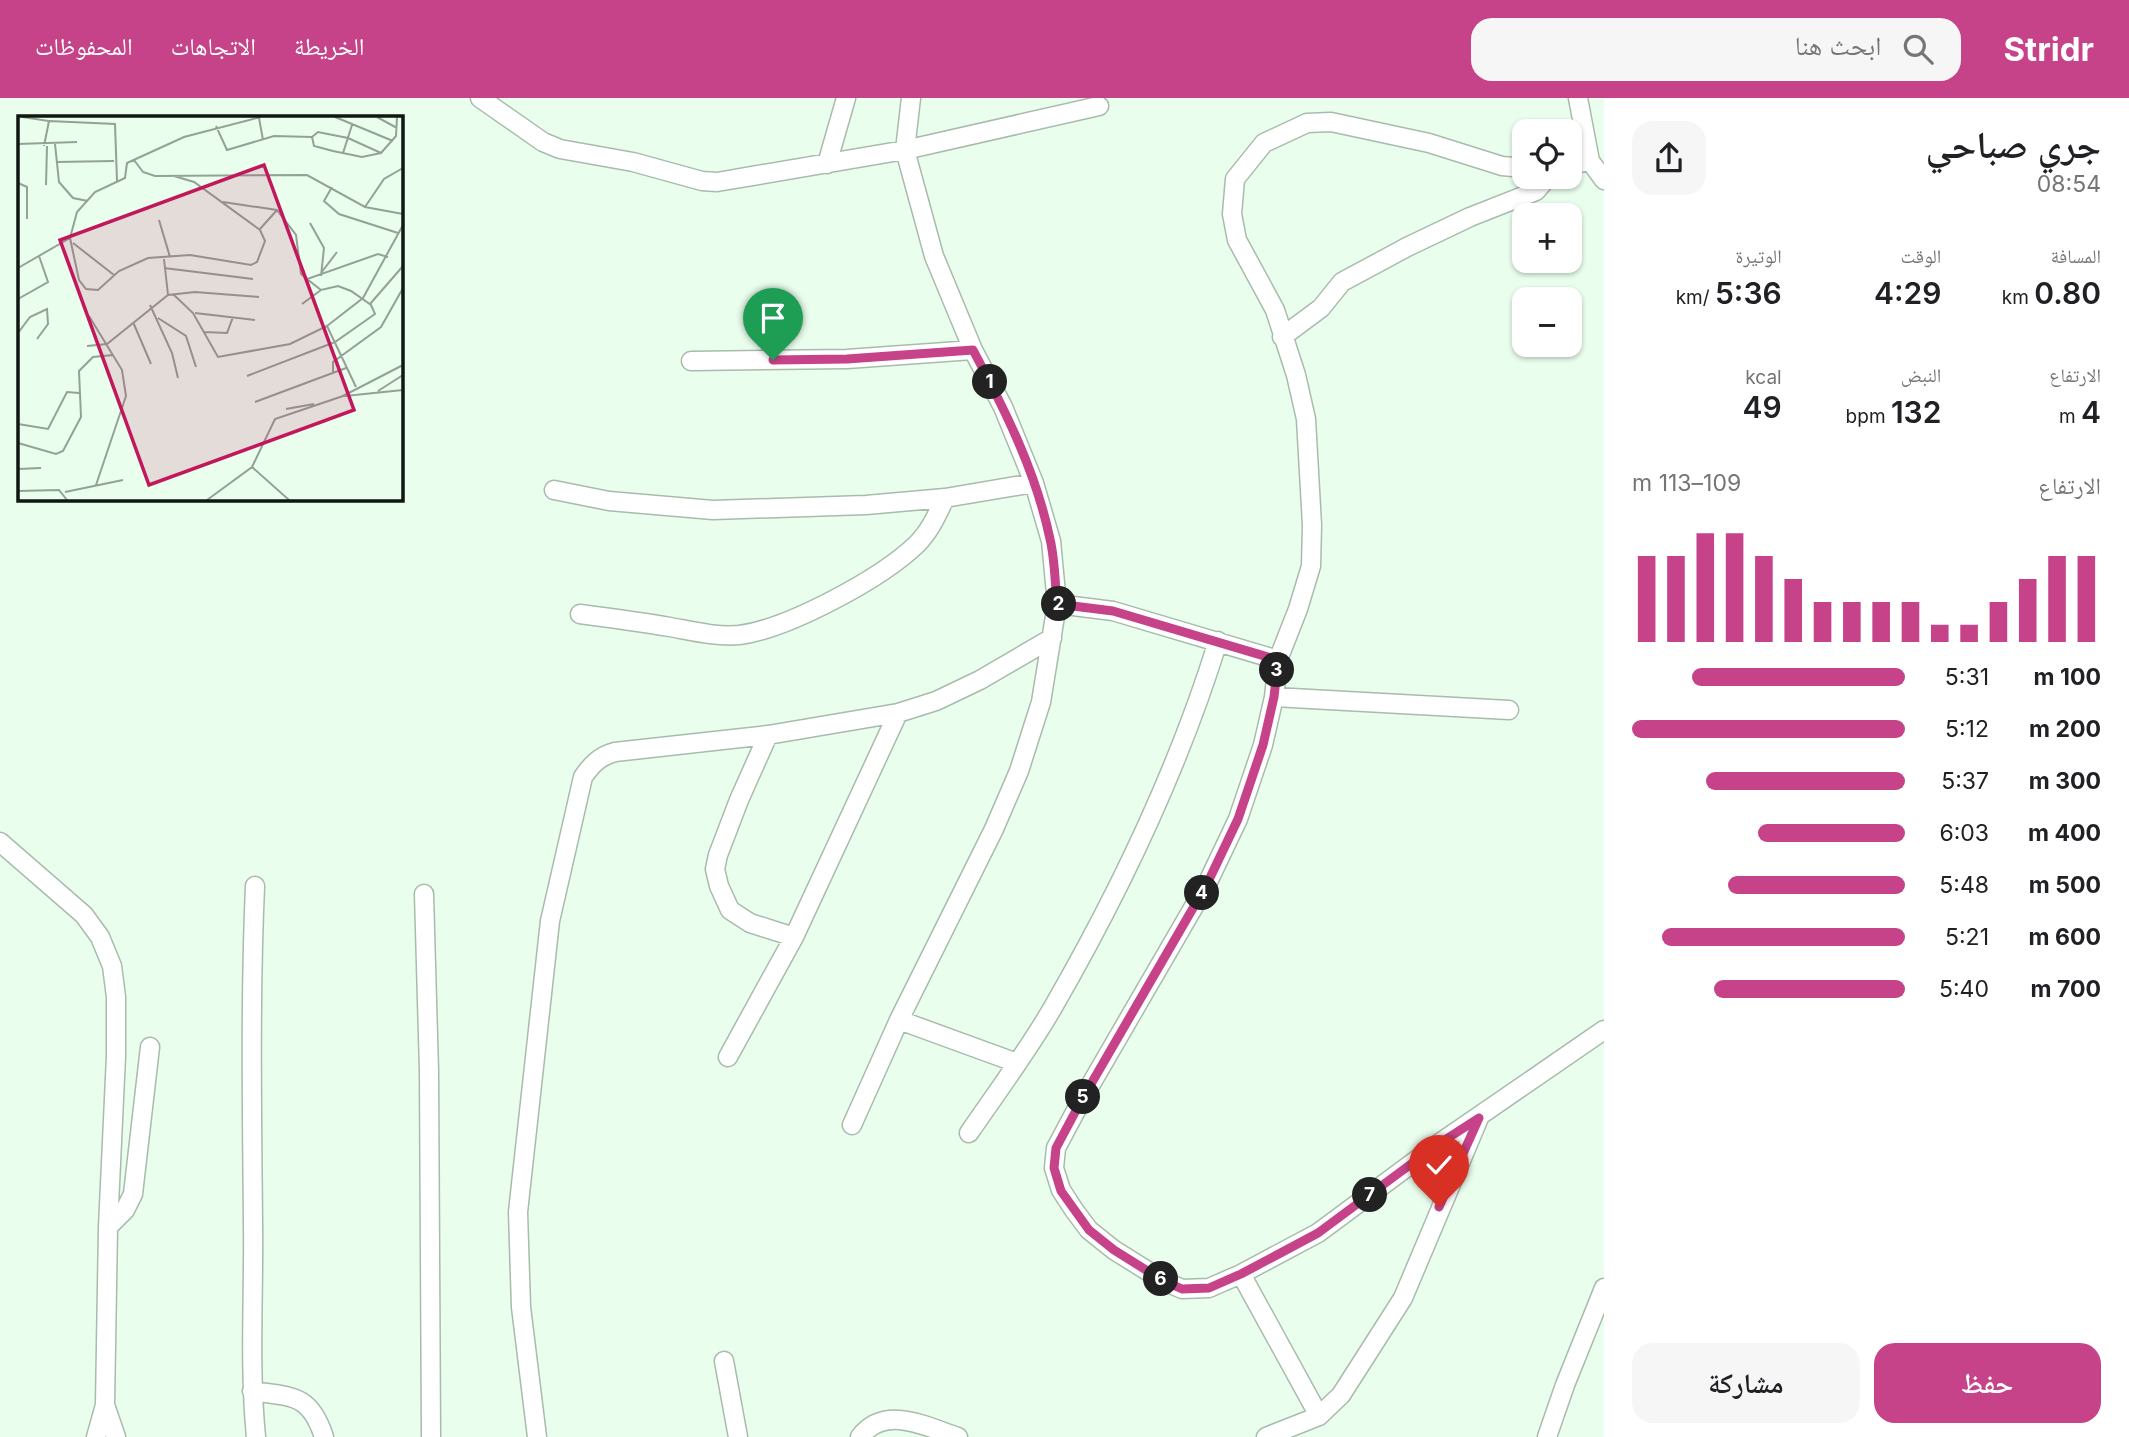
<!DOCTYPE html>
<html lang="ar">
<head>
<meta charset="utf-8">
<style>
	:root { --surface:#fff; --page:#f6f6f6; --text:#202124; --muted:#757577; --accent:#c64389 }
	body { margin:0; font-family:Inter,"Noto Naskh Arabic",sans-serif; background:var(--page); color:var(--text); direction:rtl; height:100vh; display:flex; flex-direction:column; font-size:26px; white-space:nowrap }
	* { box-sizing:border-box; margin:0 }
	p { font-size:23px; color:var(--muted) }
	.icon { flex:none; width:38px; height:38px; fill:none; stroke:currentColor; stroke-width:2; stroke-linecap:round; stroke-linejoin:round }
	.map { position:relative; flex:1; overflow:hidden; direction:ltr }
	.drawer { display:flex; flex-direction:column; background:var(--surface); width:525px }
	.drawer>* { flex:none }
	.fabs { position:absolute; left:1512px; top:21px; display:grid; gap:14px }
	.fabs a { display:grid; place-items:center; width:70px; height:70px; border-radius:14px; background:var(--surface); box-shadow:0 2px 5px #0004; font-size:35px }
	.pin { position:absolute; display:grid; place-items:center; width:60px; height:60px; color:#fff; margin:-72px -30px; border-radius:50% 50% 50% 0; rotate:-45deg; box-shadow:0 0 7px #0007 }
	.pin .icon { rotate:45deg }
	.km { position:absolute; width:35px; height:35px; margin:-18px; border-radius:50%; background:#222; color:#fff; font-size:19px; line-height:35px; text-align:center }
	.round { display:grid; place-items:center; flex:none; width:74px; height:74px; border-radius:21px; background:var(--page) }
	.headline { display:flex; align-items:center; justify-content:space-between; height:119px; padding:0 28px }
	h1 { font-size:38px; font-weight:600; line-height:52px }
	.metrics { display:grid; grid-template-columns:repeat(3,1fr); gap:10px; height:119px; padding:7px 28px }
	.metrics div { display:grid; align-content:center }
	.metrics b { font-size:30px; font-weight:600 }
	.metrics small { font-size:19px; font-weight:400 }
	.metrics p { font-size:19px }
	.chart { height:196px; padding:14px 28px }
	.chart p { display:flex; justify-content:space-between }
	.chart svg { width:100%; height:126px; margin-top:7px; stroke:var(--accent); stroke-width:6 }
	.button { display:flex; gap:14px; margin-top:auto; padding:14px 28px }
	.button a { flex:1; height:80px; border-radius:21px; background:var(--accent); color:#fff; font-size:28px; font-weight:600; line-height:80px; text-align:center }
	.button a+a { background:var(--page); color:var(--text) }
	ul { padding:0 28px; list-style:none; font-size:23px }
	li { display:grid; grid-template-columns:112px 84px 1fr; align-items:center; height:52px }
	li i { height:18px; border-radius:9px; background:var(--accent) }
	header { display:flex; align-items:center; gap:42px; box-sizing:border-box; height:98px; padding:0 35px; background:var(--accent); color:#fff }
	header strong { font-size:33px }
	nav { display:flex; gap:38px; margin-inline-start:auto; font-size:24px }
	.search { width:490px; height:63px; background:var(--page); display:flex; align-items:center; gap:18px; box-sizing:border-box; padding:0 24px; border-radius:21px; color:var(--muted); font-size:26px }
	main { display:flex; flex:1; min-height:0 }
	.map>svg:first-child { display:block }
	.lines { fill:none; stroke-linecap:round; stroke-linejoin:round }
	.minor-casing { stroke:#a8bbac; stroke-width:21 }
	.minor { stroke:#fff; stroke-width:18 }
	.route-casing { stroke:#fff; stroke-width:14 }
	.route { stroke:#c64389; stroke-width:9 }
	.inset-road { fill:none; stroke:#93a196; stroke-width:2 }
	.view { fill:#c2185b; fill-opacity:0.15; stroke:#c2185b; stroke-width:3.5 }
	.inset-edge { fill:none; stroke:#101611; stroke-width:3.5 }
</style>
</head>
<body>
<header>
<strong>Stridr</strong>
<div class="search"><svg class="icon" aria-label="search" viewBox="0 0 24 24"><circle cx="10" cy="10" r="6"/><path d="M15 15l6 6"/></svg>ابحث هنا</div>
<nav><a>الخريطة</a><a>الاتجاهات</a><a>المحفوظات</a></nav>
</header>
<main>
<section class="drawer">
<div class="headline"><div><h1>جري صباحي</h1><p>08:54</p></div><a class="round"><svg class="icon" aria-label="share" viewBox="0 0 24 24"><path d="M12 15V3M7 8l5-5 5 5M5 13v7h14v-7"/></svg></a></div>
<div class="metrics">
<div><p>المسافة</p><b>0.80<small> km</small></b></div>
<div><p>الوقت</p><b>4:29</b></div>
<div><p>الوتيرة</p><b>5:36<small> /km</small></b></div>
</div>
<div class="metrics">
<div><p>الارتفاع</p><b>4<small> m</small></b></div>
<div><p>النبض</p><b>132<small> bpm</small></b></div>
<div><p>kcal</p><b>49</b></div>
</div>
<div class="chart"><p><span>الارتفاع</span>109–113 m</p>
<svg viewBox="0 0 160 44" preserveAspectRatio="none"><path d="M5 44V14M15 44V14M25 44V6M35 44V6M45 44V14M55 44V22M65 44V30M75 44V30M85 44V30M95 44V30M105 44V38M115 44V38M125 44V30M135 44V22M145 44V14M155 44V14"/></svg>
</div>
<ul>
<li><b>100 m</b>5:31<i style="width:78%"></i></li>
<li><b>200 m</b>5:12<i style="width:100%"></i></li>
<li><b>300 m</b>5:37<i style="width:73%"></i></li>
<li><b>400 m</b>6:03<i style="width:54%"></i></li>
<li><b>500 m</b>5:48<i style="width:65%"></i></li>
<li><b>600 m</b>5:21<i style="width:89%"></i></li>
<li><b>700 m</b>5:40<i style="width:70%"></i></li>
</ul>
<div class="button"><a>حفظ</a><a>مشاركة</a></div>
</section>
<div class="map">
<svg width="1604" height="1339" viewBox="0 0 1604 1339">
	<rect width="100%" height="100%" fill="#eafeee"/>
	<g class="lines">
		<g class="minor-casing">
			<path id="minor" d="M480,0L543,44L560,51L633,64L702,83L717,84L905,52L1099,8
				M1578,0L1590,63
				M827,66L846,0
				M1570,67L1590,63L1604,82
				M1524,70L1502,68L1429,45L1331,24L1307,25L1264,45L1235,81L1232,116L1237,142L1275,212L1296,277L1306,321L1312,427L1311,468L1298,511L1278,562L1274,599L1263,647L1238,721L1207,786L1080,1005L1056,1050L1054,1070L1061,1092L1074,1112L1089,1132L1114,1152L1162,1182L1182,1191L1209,1190L1241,1176L1318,1135L1434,1049L1604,932
				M1282,239L1321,210L1342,184L1407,149L1470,119L1536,93L1548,79
				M691,263L847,261L973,252
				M554,392L609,403L713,412L866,407L945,400L1034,385
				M1057,506L1113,513L1278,562
				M580,516C610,520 640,524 670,529C692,533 716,539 739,537C788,531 882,480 917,446C930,433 937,417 945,400
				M1274,599L1509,612
				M768,637L739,702L718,757L715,771L719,788L730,812L750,825L794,839
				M0,744L84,817L100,839L112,868L116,899V958L108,1129L105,1307L116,1339
				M255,788C250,901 252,1013 253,1125C254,1197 249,1268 256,1339
				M424,796L429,973L431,1339
				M899,922L1017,965
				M728,959L794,839L898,615
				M852,1027L899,922L994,731L1019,673L1041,604L1057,506L1051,443L1034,385L1003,309L973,252L934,158L905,52L911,0
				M969,1035C997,994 1027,954 1052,911C1119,795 1178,672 1218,543
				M108,1129L125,1112L133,1096L150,949
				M1241,1176L1319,1318
				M724,1263L738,1339
				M252,1293C293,1299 310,1296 324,1339
				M96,1339L105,1307
				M537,1339L521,1209L518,1114L550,823L583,679C592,666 600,658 615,654L768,637L898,615L936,603L980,582L1052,540
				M860,1339C885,1306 927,1329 958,1339
				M1266,1339L1319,1318L1341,1297L1403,1200L1479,1020
				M1547,1339L1565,1287L1604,1190"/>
		</g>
		<use href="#minor" class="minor"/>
	</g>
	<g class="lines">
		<g class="route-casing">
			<path id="route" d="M773,262L847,261L973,252C1005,312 1036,374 1050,441C1055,462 1055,485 1057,506L1113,513L1278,562L1274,599L1263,647L1238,721L1207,786L1080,1005L1056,1050L1054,1070L1061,1093L1089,1132L1114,1152L1162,1182L1182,1191L1209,1190L1241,1176L1318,1135L1434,1049L1479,1020L1439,1109"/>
		</g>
		<use href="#route" class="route"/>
	</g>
	<g transform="translate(18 18)">
		<rect width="385" height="385" fill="#eafeee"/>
		<path class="inset-road" d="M4,1L31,5L26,30M317,1L375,25M359,1L379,12M241,2L245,24M31,5L97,8L99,65M198,10L209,34L256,20L294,21L300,16L330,22L363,37L378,20L379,1M294,21L296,30L315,35L344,41L363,37M0,28L59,26M37,28L41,66L55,82L70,85M325,37L334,9M116,44L125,56L137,60L289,59L347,91L385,98M38,46L96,45M156,60L176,66L242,114L247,125L239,146L233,149L172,139L130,142L101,155L80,174L68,173L61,164L52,122L59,96L77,76L107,62L109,47L166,21L243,1M0,67L9,71V103M28,69L29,30M314,71L306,85L321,98L380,117M205,86L259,94L278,119L283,158L289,163M347,91L366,63L385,52M141,104L152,141M292,107L306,132L303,160M242,113L259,94M55,127L96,159M146,143L150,179M0,152L52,122M146,152L235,163M303,157L319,136M155,178L175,197L200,241L272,228L309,210L345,182L385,109M0,183L30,166L21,140M284,188L303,174M352,188L385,150M132,189L154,237L160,262M177,197L237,204M71,200L104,254L108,280L78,369M140,202L168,220L178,251M115,206L133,248M309,210L338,271M186,216L209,217L215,201M0,217L12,201L29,193L30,208L19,223M69,230L89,228L150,179L177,176L241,181M315,258V246L363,211L385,172M229,260L317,226L357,198L353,189L333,175L320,170L303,174L289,163L360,138L370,141M360,275L385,259M327,280L385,274M237,286L328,252M268,293L296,288M0,308L30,313L49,276L61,277M0,327L38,338L45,335L63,301L61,255L75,241L95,239M234,351L271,384M0,353L23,352M0,375L41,374L49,384M47,376L105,364M189,384L234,351L257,303L325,280L385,249"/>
		<path class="view" d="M246,49L336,294L131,369L42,124Z"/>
		<rect width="385" height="385" class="inset-edge"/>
	</g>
</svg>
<div class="fabs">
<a><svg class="icon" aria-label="locate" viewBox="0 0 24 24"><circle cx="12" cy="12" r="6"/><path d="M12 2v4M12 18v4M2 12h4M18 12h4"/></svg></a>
<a>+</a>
<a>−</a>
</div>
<div class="pin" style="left:773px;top:262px;background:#1e9e55"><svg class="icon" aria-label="arrive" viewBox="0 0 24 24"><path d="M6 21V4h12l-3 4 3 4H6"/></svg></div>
<div class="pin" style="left:1439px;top:1109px;background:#d93025"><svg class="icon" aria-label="check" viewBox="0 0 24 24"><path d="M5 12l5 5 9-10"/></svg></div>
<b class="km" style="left:990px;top:284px">1</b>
<b class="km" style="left:1059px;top:506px">2</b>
<b class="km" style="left:1277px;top:572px">3</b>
<b class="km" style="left:1202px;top:795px">4</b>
<b class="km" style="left:1083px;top:999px">5</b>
<b class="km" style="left:1161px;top:1181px">6</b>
<b class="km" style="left:1370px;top:1097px">7</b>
</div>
</main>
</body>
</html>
